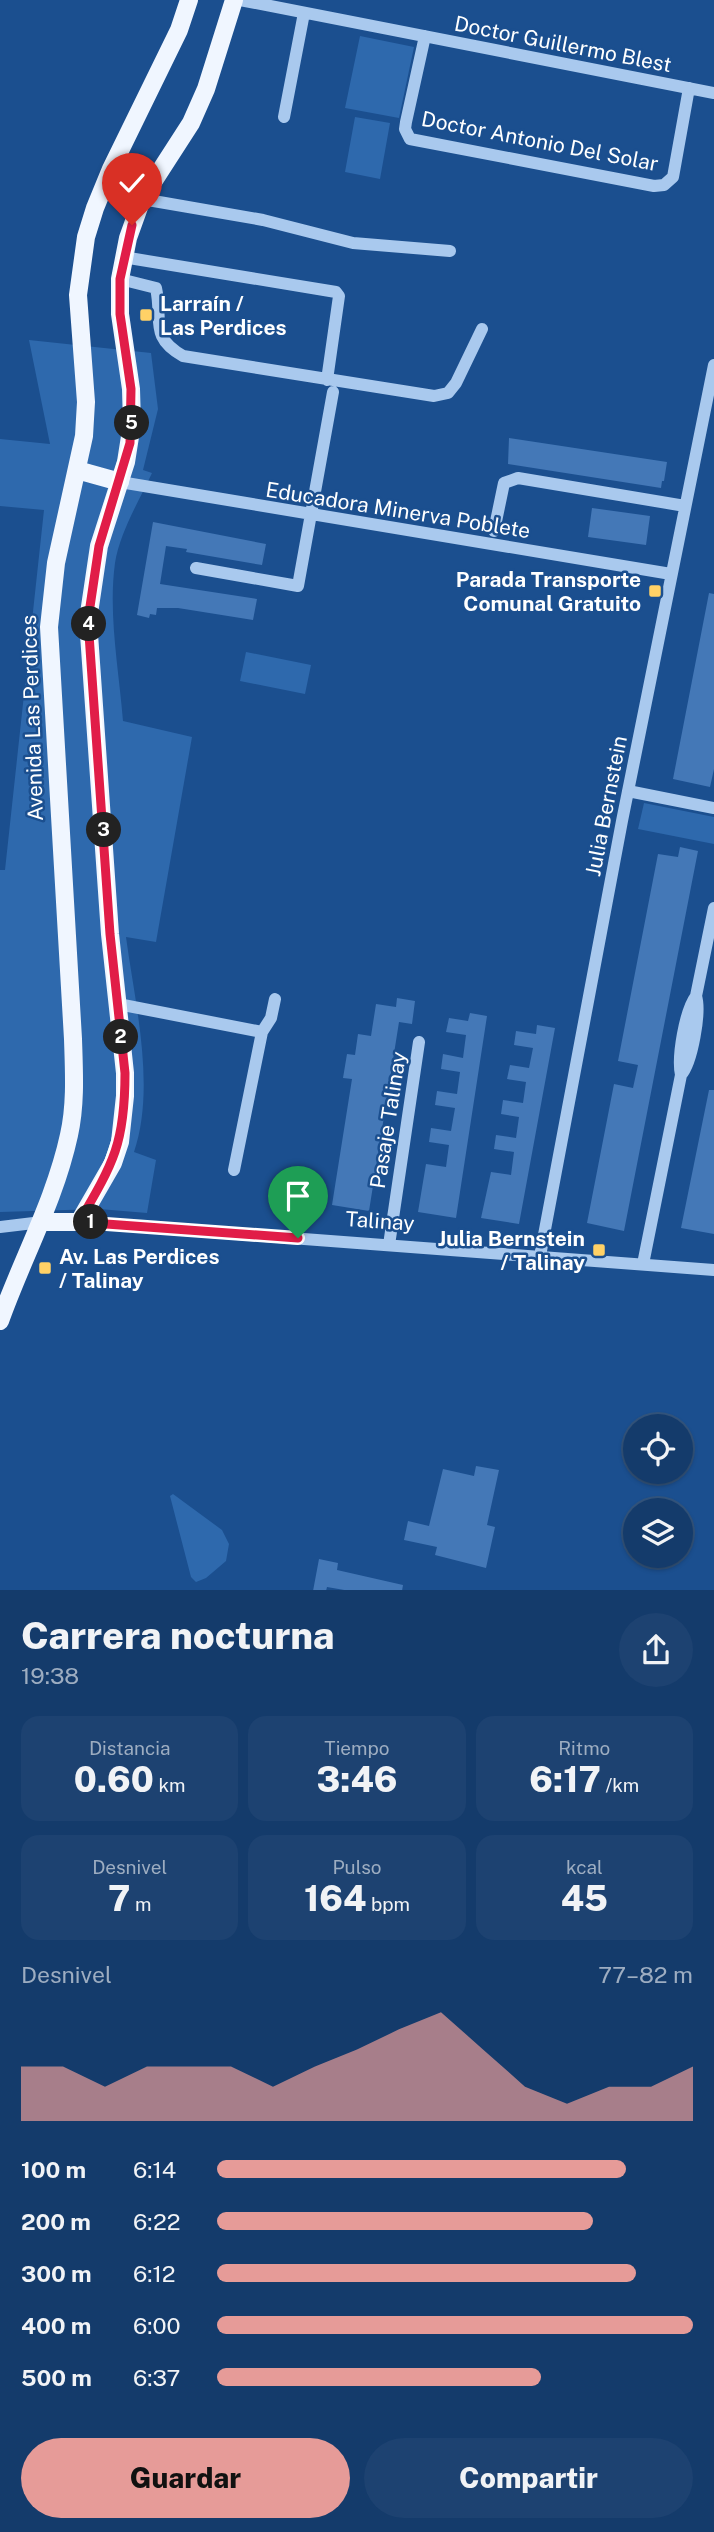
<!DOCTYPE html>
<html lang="es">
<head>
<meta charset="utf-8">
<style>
	:root { --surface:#143b6b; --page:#1d4271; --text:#f1f3f6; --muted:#9dadc1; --line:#33557e; --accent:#e69b98 }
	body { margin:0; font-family:"Public Sans",sans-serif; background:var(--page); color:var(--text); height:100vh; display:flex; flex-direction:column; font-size:26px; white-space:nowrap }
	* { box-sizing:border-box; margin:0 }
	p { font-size:23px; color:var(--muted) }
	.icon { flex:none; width:38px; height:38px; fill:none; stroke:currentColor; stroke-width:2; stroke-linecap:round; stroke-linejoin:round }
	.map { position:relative; height:1590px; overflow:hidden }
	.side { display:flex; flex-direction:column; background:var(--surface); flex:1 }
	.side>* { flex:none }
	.tools { position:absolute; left:623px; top:1414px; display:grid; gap:14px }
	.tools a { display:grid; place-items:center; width:70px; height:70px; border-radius:50%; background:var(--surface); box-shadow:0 2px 5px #0004,0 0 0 2px var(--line); font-size:35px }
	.pin { position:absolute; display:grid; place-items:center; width:60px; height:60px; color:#fff; margin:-72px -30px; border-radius:50% 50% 50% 0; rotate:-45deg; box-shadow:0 0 7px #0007 }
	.pin .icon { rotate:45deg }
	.km { position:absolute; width:35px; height:35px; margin:-18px; border-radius:50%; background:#222; color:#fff; font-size:19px; line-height:35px; text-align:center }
	.round { display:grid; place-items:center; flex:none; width:74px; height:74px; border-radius:37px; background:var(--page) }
	.headline { display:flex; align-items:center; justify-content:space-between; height:119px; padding:0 21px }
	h1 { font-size:38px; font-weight:800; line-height:52px }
	.metrics { display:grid; grid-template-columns:repeat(3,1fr); gap:10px; height:119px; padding:7px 21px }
	.metrics div { display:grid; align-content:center; border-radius:18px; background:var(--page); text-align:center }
	.metrics b { font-size:35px; font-weight:800 }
	.metrics small { font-size:19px; font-weight:400 }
	.metrics p { font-size:19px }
	.chart { height:196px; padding:14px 21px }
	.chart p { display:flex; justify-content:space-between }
	.chart svg { width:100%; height:126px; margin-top:7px; fill:var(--accent); opacity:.7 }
	.action { display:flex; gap:14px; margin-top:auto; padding:14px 21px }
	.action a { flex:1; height:80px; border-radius:42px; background:var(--accent); color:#111; font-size:28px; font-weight:800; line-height:80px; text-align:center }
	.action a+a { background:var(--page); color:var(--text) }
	ul { padding:0 21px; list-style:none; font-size:23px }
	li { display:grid; grid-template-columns:112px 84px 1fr; align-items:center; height:52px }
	li i { height:18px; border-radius:9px; background:var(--accent) }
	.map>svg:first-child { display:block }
	.green { fill:#2e69ad }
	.building { fill:#4478b7 }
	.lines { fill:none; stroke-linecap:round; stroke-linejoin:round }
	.minor { stroke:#a9c9ee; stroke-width:12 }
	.major { stroke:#f0f6ff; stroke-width:18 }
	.route-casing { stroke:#fff; stroke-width:14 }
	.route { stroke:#e11d48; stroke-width:9 }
	.poi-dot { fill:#ffd166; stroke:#1b4f8f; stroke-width:2.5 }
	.labels { text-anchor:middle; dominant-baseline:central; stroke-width:5; stroke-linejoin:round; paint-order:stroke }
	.street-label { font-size:21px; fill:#fff; stroke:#1b4f8f }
	.poi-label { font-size:21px; font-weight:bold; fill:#fff; stroke:#1b4f8f; text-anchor:start }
</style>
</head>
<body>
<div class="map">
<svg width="714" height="1591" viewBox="0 0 714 1591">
	<rect width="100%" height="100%" fill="#1b4f8f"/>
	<path class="green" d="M360,36L414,47L399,118L345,108Z
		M355,117L390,123L380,179L345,172Z
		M29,340L151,353L158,409L143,470L152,473C139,501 120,532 115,563C108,614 119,670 123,721L192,737L156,942L126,937C135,1004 156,1087 134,1152L156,1160L147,1213L99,1209L0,1212V870H5L44,510L0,506V439L50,444Z
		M246,652L311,665L305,694L240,681Z
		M644,803L714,817V844L638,829Z
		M173,1494L222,1530L229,1544L226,1561L206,1578L196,1582L191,1577L170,1496Z"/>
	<path class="building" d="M509,438L667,462L664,481H662L661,488L508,464Z
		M592,508L650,516L646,545L588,537Z
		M153,522L266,544L262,565L186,552L187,549L166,546L160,584L257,599L253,620L178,608H157L156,615L150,614L149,618L137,615Z
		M709,593L714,594V769L710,787L673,779Z
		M680,847L698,851L624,1231L587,1223L614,1084L633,1088L638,1065L618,1061L658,854L678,857Z
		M397,998L415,1001L412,1024L399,1022L369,1211L332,1205L352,1079L343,1078L347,1054L355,1055L358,1034L371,1036L376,1004L396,1007Z
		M470,1013L487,1016L456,1218L418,1212L426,1164L446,1167L449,1145L429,1142L431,1128L451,1131L455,1108L435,1105L437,1091L457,1094L460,1072L441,1069L443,1054L463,1058L466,1035L446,1032L449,1018L468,1021Z
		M537,1025L555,1028L519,1224L481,1218L491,1172L511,1175L514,1152L494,1149L496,1135L516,1138L519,1117L501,1114L503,1100L523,1103L526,1082L507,1079L510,1065L529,1068L533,1048L514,1045L516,1031L536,1034Z
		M709,1090H714V1234L681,1228Z
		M476,1466L499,1470L487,1525L495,1527L486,1568L435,1555L437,1547L404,1540L408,1521L429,1526L443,1469L474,1476Z
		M319,1559L338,1563L337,1570L403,1585L402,1591H350L327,1587L326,1591H313Z"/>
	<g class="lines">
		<path class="minor" d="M240,0L714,93
			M425,36L406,122L405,129L410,139L654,186L664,185L673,177L689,88
			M284,117L304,13
			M142,199L263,220L353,243L450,251
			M123,257L336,292L339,296L327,380
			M120,279L156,288C163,320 149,337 183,356L434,396L448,393L456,383L482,329
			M120,482L671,574
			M494,531L504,483L518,478L685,506
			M196,568L298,586L333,392
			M628,791L714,808
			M118,1004L262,1032
			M681,1075C677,1057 685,1011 696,996
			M234,1170L262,1032L271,1018L275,999
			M79,1222L714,1270
			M0,1227L42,1222
			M389,1245L419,1042
			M540,1256L622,821L714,365
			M643,1264L681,1075C692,1063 701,1012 696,996L714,908"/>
		<path class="major" d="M77,470L120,482
			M42,1222H79L113,1163L120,1142L125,1096V1073L110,934L88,620L99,546L126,462L132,424L131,389L120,314V279L128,238L142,199L191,123L206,89L234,0
			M0,1321C22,1259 55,1200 69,1135C76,1104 74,1071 73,1039L49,627L56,563L84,436L86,402L78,295L86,237L95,208L111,169L179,30L189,0"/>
	</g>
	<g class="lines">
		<g class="route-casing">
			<path id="route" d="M132,225L120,279V314L131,389L130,443L99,546L88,620L110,934L125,1073C125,1143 114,1162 79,1222L298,1238"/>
		</g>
		<use href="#route" class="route"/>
	</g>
	<g class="poi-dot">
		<rect x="139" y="308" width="14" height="14" rx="3.5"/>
		<rect x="648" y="584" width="14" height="14" rx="3.5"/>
		<rect x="592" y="1243" width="14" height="14" rx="3.5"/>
		<rect x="38" y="1261" width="14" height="14" rx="3.5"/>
	</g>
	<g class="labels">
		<g class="street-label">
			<text transform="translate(563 44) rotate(11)">Doctor Guillermo Blest</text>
			<text transform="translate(540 141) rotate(11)">Doctor Antonio Del Solar</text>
			<text transform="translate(398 510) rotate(9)">Educadora Minerva Poblete</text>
			<text transform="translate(32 718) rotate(-92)">Avenida Las Perdices</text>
			<text transform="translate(606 806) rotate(-79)">Julia Bernstein</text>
			<text transform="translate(388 1120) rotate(-81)">Pasaje Talinay</text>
			<text transform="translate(380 1221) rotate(4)">Talinay</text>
		</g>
		<g class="poi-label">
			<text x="160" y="303">Larraín /<tspan x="160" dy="24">Las Perdices</tspan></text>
			<text x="641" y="579" text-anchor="end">Parada Transporte<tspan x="641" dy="24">Comunal Gratuito</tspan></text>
			<text x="585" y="1238" text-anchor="end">Julia Bernstein<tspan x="585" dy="24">/ Talinay</tspan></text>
			<text x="59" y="1256">Av. Las Perdices<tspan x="59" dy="24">/ Talinay</tspan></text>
		</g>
	</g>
</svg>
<div class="tools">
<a><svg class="icon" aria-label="locate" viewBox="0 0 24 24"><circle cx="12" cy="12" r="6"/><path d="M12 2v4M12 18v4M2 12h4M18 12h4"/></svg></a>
<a><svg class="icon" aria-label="layers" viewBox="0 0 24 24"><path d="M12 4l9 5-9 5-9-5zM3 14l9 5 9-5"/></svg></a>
</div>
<div class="pin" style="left:298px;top:1238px;background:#1e9e55"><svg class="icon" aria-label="arrive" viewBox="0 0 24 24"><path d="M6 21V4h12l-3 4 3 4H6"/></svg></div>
<div class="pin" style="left:132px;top:225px;background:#d93025"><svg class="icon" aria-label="check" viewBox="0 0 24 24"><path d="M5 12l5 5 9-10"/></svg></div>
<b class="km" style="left:91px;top:1222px">1</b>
<b class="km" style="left:121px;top:1037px">2</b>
<b class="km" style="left:104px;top:830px">3</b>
<b class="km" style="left:89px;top:624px">4</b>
<b class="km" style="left:132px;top:423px">5</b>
</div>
<section class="side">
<div class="headline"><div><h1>Carrera nocturna</h1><p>19:38</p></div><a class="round"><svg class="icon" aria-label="share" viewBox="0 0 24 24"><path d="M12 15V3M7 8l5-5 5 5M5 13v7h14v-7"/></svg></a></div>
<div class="metrics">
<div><p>Distancia</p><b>0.60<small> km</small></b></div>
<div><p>Tiempo</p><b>3:46</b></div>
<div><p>Ritmo</p><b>6:17<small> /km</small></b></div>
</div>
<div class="metrics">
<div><p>Desnivel</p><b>7<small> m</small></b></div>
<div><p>Pulso</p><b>164<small> bpm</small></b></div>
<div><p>kcal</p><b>45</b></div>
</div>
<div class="chart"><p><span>Desnivel</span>77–82 m</p>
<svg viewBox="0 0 160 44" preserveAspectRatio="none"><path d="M0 44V25L10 25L20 32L30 25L40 25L50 25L60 32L70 25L80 19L90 12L100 6L110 19L120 32L130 38L140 32L150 32L160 25V44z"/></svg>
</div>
<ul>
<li><b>100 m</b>6:14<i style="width:86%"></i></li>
<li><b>200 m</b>6:22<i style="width:79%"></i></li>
<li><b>300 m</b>6:12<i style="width:88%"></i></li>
<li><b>400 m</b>6:00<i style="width:100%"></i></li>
<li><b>500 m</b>6:37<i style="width:68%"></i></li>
</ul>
<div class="action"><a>Guardar</a><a>Compartir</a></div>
</section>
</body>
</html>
